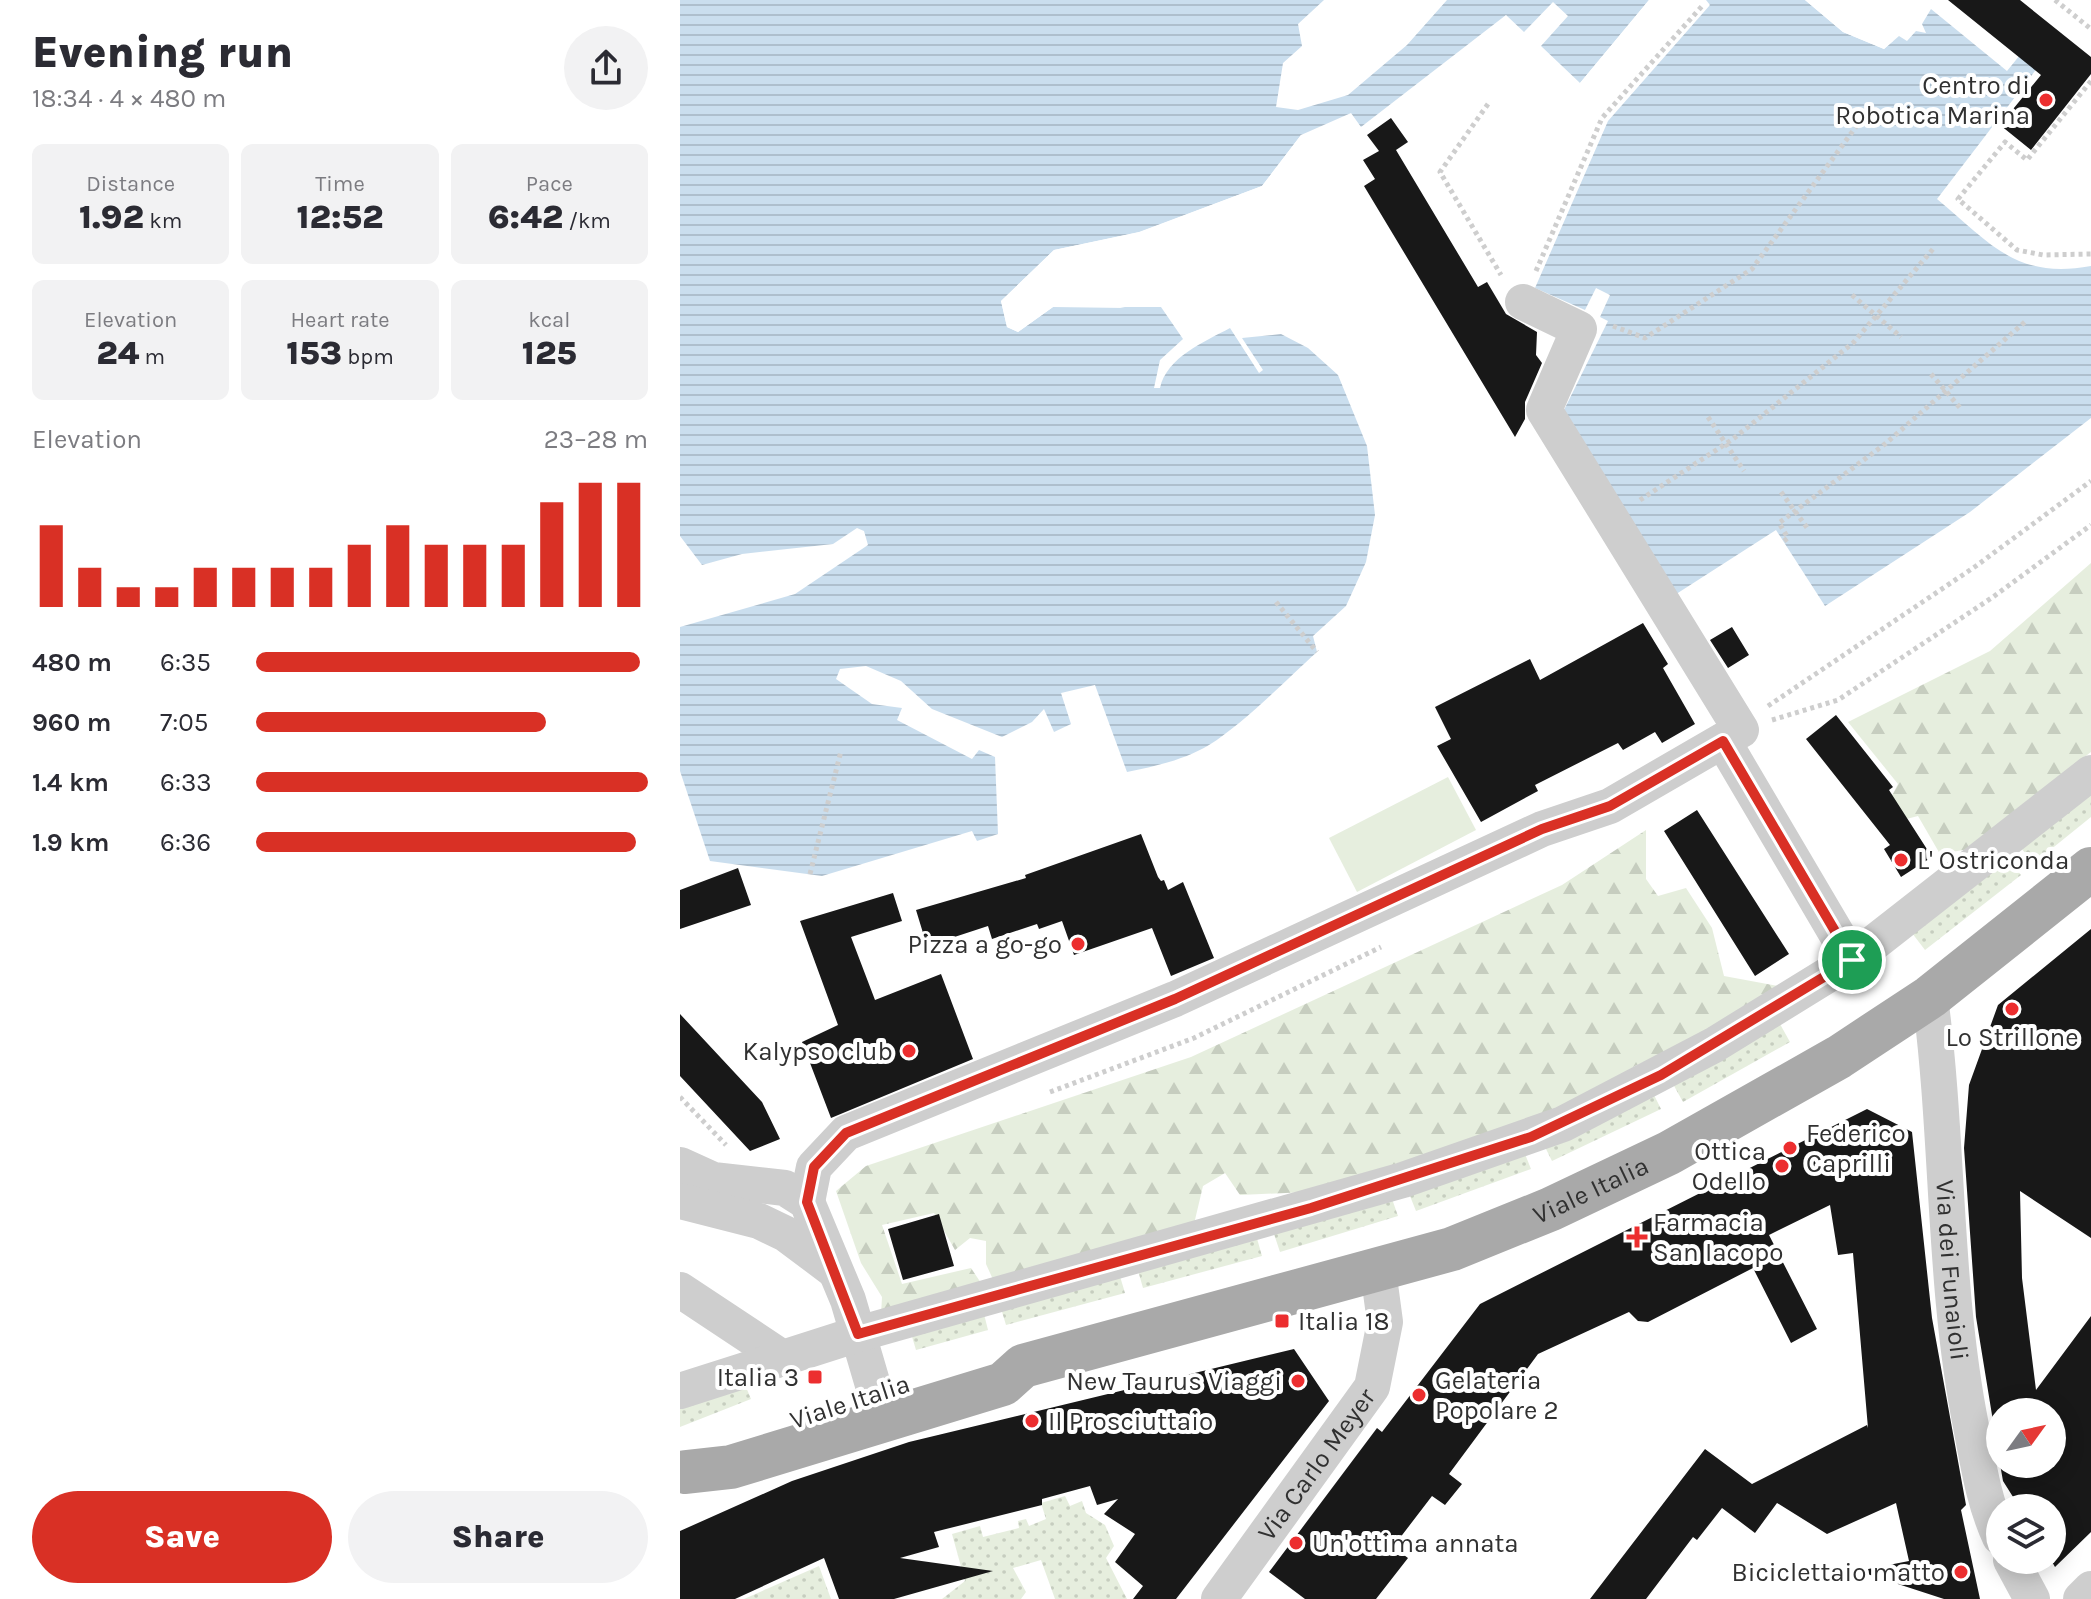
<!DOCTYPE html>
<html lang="en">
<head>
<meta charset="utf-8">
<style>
	:root { --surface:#fff; --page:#f2f2f3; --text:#2b2b33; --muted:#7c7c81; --accent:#d93025 }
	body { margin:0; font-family:Karla,sans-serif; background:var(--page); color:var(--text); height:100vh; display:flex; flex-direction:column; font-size:30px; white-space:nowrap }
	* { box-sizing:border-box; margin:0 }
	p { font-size:26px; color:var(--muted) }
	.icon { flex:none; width:44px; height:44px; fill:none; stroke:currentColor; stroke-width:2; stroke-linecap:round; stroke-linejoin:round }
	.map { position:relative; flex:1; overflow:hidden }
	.panel { display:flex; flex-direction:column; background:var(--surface); width:680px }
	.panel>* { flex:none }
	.needle { width:52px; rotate:57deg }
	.buttons { position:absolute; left:1306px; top:1398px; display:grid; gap:16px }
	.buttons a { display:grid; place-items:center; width:80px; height:80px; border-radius:50%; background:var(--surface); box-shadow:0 4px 20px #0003; font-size:40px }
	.pin { position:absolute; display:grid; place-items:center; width:68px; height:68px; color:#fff; margin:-34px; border:4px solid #fff; border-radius:50%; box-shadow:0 2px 8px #0007 }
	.round { display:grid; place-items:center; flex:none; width:84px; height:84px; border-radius:42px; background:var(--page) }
	.summary { display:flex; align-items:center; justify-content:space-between; height:136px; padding:0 32px }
	h1 { font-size:44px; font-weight:800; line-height:60px }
	.metrics { display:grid; grid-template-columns:repeat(3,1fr); gap:12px; height:136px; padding:8px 32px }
	.metrics div { display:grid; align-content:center; border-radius:12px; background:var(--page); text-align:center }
	.metrics b { font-size:34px; font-weight:800 }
	.metrics small { font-size:22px; font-weight:400 }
	.metrics p { font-size:22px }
	.chart { height:224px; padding:16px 32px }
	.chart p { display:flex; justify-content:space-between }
	.chart svg { width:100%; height:144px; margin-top:8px; stroke:var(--accent); stroke-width:6 }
	.primary-button { display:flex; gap:16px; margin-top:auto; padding:16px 32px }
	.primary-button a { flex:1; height:92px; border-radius:48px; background:var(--accent); color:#fff; font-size:32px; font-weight:800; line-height:92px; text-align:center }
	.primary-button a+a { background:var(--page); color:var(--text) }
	ul { padding:0 32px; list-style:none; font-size:26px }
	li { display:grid; grid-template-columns:128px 96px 1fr; align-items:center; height:60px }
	li i { height:20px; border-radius:10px; background:var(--accent) }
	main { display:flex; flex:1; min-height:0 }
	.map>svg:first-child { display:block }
	.grass { fill:url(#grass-dots) }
	.forest { fill:url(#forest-firs) }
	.park { fill:#e6eede }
	.water { fill:url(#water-rules) }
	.pier { fill:#fff }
	.building { fill:#181818; fill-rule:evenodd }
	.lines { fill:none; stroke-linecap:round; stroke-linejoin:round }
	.path { stroke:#cecece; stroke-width:5; stroke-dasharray:4 4; stroke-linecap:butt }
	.minor { stroke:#cecece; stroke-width:36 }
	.major { stroke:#a9a9a9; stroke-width:44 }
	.route-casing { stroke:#fff; stroke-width:16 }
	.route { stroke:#d93025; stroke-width:10 }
	.poi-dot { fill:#ec2e2f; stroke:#fff; stroke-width:3 }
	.labels { text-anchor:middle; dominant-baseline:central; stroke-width:8; stroke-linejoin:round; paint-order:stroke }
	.poi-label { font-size:26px; fill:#313131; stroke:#fff; text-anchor:end }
	.street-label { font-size:26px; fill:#313131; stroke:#fff }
</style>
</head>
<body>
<main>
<section class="panel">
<div class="summary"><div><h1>Evening run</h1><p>18:34 · 4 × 480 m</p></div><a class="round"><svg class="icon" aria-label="share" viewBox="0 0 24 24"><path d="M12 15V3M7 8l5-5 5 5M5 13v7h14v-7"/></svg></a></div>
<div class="metrics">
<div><p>Distance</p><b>1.92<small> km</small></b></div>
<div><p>Time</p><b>12:52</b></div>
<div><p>Pace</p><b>6:42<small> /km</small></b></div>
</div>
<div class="metrics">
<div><p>Elevation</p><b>24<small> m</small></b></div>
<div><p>Heart rate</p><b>153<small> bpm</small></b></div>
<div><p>kcal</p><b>125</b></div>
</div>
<div class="chart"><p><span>Elevation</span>23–28 m</p>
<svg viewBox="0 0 160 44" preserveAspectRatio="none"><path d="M5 44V19M15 44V32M25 44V38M35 44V38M45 44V32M55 44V32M65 44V32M75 44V32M85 44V25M95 44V19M105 44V25M115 44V25M125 44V25M135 44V12M145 44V6M155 44V6"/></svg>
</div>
<ul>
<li><b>480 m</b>6:35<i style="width:98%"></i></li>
<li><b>960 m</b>7:05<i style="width:74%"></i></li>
<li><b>1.4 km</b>6:33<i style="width:100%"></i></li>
<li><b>1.9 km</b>6:36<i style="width:97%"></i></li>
</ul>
<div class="primary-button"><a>Save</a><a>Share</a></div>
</section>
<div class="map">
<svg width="1411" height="1599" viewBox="0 0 1411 1599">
	<defs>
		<pattern id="grass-dots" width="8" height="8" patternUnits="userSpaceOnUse" patternTransform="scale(2)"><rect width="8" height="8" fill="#e6eede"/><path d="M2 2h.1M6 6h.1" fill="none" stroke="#c6cdbf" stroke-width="1.8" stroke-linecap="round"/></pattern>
		<pattern id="forest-firs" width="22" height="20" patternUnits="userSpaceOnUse" patternTransform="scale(2)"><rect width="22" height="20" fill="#e6eede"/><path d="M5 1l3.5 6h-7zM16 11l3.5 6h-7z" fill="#c6cdbf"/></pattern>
		<pattern id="water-rules" width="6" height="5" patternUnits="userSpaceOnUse" patternTransform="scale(2)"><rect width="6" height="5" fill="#cadeee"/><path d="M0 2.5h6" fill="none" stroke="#aebfcd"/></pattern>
	</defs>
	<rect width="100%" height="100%" fill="#fff"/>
	<path class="grass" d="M1411,790V817L1354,863L1340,847Z
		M1328,858L1341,875L1245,950L1232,933Z
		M1100,1024L1110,1042L1003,1102L993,1084Z
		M972,1091L981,1109L872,1161L863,1143Z
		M843,1149L851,1169L736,1211L728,1191Z
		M711,1196L718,1216L600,1252L593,1231Z
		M576,1235L582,1256L463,1288L457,1267Z
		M439,1273L445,1293L326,1325L320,1305Z
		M303,1310L308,1330L236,1350L230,1330Z
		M63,1380L71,1399L0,1427V1405Z
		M385,1496L390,1506L402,1501L406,1513L425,1525L434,1546L426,1558L447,1599H375L361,1560L333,1568L346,1592L341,1599H262L285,1581L272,1534L300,1526L303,1537L339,1528L338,1521L346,1519L349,1526L366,1519L361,1503Z
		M139,1566L151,1599H64Z"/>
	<path class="forest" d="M1411,563V752L1334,811L1295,848L1260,854L1238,816L1211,823L1210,799L1218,784L1168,722L1310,651Z
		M966,830V879L978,896L1006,888L1032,928L1044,976L1098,986L1047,1024L955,1066L891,1106L648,1191L560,1195L545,1173L523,1186L514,1224L315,1284L306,1264V1241L290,1238L275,1250L254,1213L202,1225L222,1284L291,1268L303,1286L201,1315L202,1297L181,1263L156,1191L186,1166L511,1057L882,885Z"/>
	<path class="park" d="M768,777L796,830L677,892L649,838Z"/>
	<path class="water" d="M0,0H969L900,83L861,46L888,16L873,2L844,32L826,15L681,127L671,113L621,135L582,186L459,232L374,250L321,301L327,327L338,332L373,307H481L503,339L480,360L474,388H480C487,357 524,342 550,328L579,373L583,370L562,338L601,334L628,348L658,375L687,446L695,515L686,562L666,606L633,636L637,652C606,680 564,723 529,745C504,760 476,766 447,772L415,685L381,693L391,724L374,732L364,709L352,722L322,737L252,709L221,681L186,666L160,669L156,679L192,704L222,708L217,720L292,759L299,750L315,757L318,834L297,841L292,831L142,876L30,861L0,771V627L115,594L188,545L184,531L177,528L153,544L62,554L22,565L0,536Z
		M1026,0H1125L1163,32L1204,49L1219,36L1227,41L1236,31L1246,33L1242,24L1251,9L1327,71L1344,50L1361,63L1257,199C1310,243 1336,280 1411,266V418L1290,512L1145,606L1096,530L990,598L881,416L928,321L920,317L930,295L916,288L905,310L855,288L928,121L1030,5Z"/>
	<path class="pier" d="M644,0H767L727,45L668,95L618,110L596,107L603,63L622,46L618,24Z
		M969,0L972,2L903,86L900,83Z
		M1125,0H1131L1165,28L1203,45L1214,35L1213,41L1204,49L1163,32Z
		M633,133L634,136L623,139L584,189L461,235L376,254L325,302L331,325L338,328L373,303L426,304L445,308L373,307L338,332L327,327L321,301L374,250L460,232L582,186L621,135Z"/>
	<path class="building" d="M1268,0H1340L1411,57V74L1351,150L1320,125L1361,75Z
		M711,118L728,142L716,150L798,287L807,282L826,314L857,332L856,355L862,363L845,402V419L835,437L684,186L695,179L683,160L699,151L687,135Z
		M963,623L988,664L983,668L1015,724L982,743L975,732L943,750L938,743L855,785L858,791L801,822L757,746L771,739L755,707L850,659L860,680Z
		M1052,627L1069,655L1048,668L1030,640Z
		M1156,715L1213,787L1209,790L1252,857L1221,877L1204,849L1210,845L1126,739Z
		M1017,810L1109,954L1075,976L984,831Z
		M461,834L478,877L481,881L484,880L488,890L503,882L534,958L491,976L472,928L394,955L382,921L359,929L357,924L312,939L308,926L247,946L236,910L346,878L345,875Z
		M58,868L71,905L0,929V890Z
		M213,893L222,921L171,937L195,1000L261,974L293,1059L151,1118L122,1042L158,1025L120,921Z
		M1411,929V1238L1340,1191L1342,1278L1356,1390L1411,1316V1532L1375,1567L1371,1560L1372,1508H1340L1323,1481L1320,1464L1296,1317L1284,1148L1289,1085L1318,1005ZM1320,1412H1372V1464H1320Z
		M0,1014L82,1102L100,1139L70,1151L0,1076Z
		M1187,1109L1232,1132L1252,1318L1286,1505L1281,1510L1300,1599H1264L1178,1571L1229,1561L1216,1503L1147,1534L1097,1503L1075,1533L1042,1508L1017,1540L1013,1537L966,1599H910L1025,1449L1072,1484L1187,1425L1188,1428L1173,1253L1158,1255L1150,1205L1089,1235L1137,1329L1111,1343L1073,1268L968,1322L958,1321L949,1312L858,1354L769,1474L782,1484L765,1505L752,1496L713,1547L728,1558L696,1599H625L589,1572L697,1428L702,1432L800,1304Z
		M259,1214L274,1266L223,1280L208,1229Z
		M614,1349L649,1401L496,1599H453L463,1586L435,1562L455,1534L424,1514L438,1499L417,1505L410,1486L362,1499V1505L254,1532L259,1547L220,1558L313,1571L214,1599H159L144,1558L55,1599H0V1531L112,1481L229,1442Z"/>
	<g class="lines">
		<path class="path" d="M1375,0L1411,29
			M1411,81L1347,160L1325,142L1278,199L1337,250L1363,255L1411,254
			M808,104L760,172L821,275
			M856,271L922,118L1023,5
			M1172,295L1221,337
			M933,326L965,338L1072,269L1178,124
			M1251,374L1282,410
			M1028,417L1064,471
			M1101,492L1128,529
			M960,500L1053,439L1173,343L1253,249
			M1104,541L1108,538L1099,523L1205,444L1346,321
			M596,602L637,652
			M1088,706L1296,566L1411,481
			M1092,720L1158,700L1313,597L1411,525
			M130,874L161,751
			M370,1092L514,1038L701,947
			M0,1097L46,1145"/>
		<g class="minor">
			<path d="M1043,741L1172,960"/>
			<path id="s1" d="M1250,997C1269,1140 1263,1285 1291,1426C1298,1463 1304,1503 1320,1537"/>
			<path d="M0,1165L33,1180L105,1188L127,1202L168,1300L195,1392"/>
			<path d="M0,1201L79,1221L106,1234L154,1270"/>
			<path d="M127,1202L134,1167L166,1133L495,999L862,829L930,806L1061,730L864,410L899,329L843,302"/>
			<path d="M0,1290L101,1357"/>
			<path d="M0,1391L178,1334L723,1180L883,1124L1034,1045L1172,960L1411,773"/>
			<path d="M1331,1560L1352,1599"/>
			<path id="s2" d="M539,1599L692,1387L705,1322L698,1270"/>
			<path d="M1401,1599L1411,1589"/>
		</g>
		<path class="major" id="s3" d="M6,1472L51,1467L323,1384L343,1366L772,1249L871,1209L989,1153L1159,1057L1250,997L1411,869"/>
	</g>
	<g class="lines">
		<g class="route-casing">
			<path id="route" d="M1043,741L1172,960L981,1075L851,1137L631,1208L178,1334L127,1202L134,1167L166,1133L495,999L862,829L930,806Z"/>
		</g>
		<use href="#route" class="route"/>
	</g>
	<g class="poi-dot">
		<circle cx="1366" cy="100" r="8"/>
		<circle cx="1221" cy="860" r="8"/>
		<circle cx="398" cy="944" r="8"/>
		<circle cx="1332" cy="1009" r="8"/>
		<circle cx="229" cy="1051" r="8"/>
		<circle cx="1110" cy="1148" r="8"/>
		<circle cx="1102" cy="1166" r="8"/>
		<path d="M953 1225h8v8h8v8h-8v8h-8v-8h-8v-8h8z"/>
		<rect x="594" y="1313" width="16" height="16" rx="4"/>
		<rect x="127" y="1369" width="16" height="16" rx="4"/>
		<circle cx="618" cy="1381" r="8"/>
		<circle cx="739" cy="1395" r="8"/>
		<circle cx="352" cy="1421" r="8"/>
		<circle cx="616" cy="1543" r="8"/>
		<circle cx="1281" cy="1572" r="8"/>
	</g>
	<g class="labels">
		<g class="poi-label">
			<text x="1350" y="85">Centro di<tspan x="1350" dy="30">Robotica Marina</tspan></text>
			<text x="1237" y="860" text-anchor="start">L' Ostriconda</text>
			<text x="382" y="944">Pizza a go-go</text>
			<text x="1332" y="1037" text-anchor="middle">Lo Strillone</text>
			<text x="213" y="1051">Kalypso club</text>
			<text x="1126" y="1133" text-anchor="start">Federico<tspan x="1126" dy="30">Caprilli</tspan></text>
			<text x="1086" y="1151">Ottica<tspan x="1086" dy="30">Odello</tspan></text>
			<text x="973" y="1222" text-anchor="start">Farmacia<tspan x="973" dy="30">San Iacopo</tspan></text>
			<text x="618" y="1321" text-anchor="start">Italia 18</text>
			<text x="119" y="1377">Italia 3</text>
			<text x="755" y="1380" text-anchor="start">Gelateria<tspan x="755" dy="30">Popolare 2</tspan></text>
			<text x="602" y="1381">New Taurus Viaggi</text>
			<text x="368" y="1421" text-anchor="start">Il Prosciuttaio</text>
			<text x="632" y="1543" text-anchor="start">Un'ottima annata</text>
			<text x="1265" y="1572">Biciclettaio matto</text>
		</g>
		<g class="street-label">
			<text stroke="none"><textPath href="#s3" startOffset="952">Viale Italia</textPath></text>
			<text stroke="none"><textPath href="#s1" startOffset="274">Via dei Funaioli</textPath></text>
			<text transform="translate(170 1402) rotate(-18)">Viale Italia</text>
			<text stroke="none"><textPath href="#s2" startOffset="166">Via Carlo Meyer</textPath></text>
		</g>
	</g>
</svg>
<div class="buttons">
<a><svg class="needle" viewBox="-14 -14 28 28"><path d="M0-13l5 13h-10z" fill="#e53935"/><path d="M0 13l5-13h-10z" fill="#7c7c81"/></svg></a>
<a><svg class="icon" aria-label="layers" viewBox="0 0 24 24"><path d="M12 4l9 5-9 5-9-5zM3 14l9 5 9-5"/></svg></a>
</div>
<div class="pin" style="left:1172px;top:960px;background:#1e9e55"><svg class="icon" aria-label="arrive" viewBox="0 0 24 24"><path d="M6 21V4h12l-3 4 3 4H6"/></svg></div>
</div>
</main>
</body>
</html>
